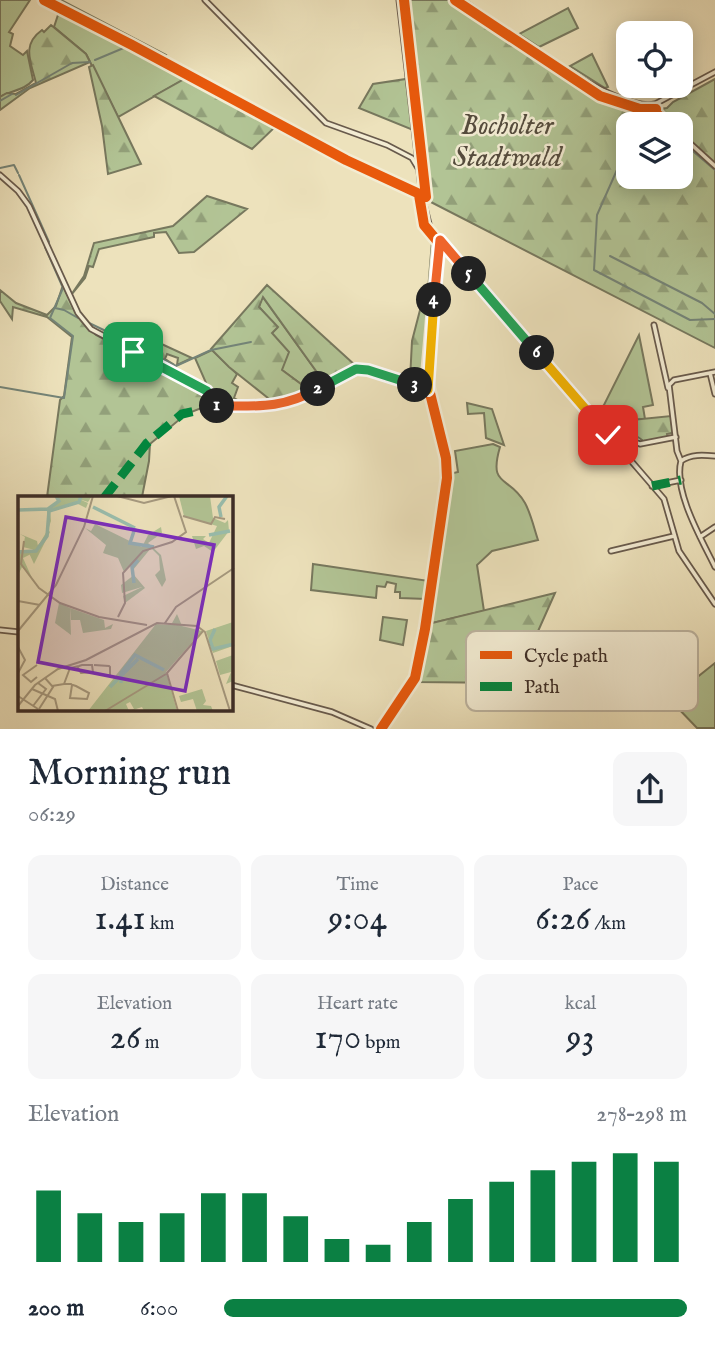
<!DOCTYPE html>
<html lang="en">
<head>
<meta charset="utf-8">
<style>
	:root { --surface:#fff; --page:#f6f6f7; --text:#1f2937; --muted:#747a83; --accent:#0b8043 }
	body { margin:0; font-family:"IM FELL English",serif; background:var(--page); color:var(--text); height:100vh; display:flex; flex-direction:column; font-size:26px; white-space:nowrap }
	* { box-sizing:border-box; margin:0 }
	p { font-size:23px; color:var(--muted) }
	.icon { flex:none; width:38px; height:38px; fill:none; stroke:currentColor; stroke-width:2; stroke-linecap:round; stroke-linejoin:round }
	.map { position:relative; height:729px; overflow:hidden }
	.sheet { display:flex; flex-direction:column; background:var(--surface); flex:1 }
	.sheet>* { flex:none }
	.buttons { position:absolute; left:616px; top:21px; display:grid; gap:14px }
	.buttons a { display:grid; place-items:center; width:77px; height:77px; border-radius:14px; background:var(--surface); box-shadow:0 4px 18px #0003; font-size:35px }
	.pin { position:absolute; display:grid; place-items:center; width:60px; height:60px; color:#fff; margin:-30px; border-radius:14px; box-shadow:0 4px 10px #0006 }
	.km { position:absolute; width:35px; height:35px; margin:-18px; border-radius:50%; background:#222; color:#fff; font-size:19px; line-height:35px; text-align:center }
	.round { display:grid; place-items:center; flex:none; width:74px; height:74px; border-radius:14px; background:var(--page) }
	.headline { display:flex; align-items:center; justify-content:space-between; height:119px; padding:0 28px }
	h1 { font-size:38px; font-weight:600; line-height:52px }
	.figures { display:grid; grid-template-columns:repeat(3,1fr); gap:10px; height:119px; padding:7px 28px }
	.figures div { display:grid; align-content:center; border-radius:14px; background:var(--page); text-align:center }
	.figures b { font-size:35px; font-weight:600 }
	.figures small { font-size:19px; font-weight:400 }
	.figures p { font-size:19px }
	.chart { height:196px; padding:14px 28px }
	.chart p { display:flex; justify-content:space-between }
	.chart svg { width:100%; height:126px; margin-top:7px; stroke:var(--accent); stroke-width:6 }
	ul { padding:0 28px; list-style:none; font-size:23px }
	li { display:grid; grid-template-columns:112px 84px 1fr; align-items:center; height:52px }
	li i { height:18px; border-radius:9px; background:var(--accent) }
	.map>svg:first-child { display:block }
	.green { fill:#b2c495; stroke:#77785e; stroke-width:2 }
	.forest { fill:url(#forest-firs); stroke:#77785e; stroke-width:2; fill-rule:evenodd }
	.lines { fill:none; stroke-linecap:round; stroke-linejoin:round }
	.stream { stroke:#748478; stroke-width:2 }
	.minor-casing { stroke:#685a4c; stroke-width:7 }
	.tertiary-casing { stroke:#685a4c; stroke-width:7 }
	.minor { stroke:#f3ecd3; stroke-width:3.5 }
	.tertiary { stroke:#f3ecd3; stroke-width:3.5 }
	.quiet { stroke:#00873e; stroke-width:9; stroke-dasharray:18 9; stroke-linecap:butt }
	.cycleway-casing { stroke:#f3ecd3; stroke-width:15 }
	.cycleway { stroke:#e8590c; stroke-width:10 }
	.split-1-casing { stroke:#fff; stroke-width:14 }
	.split-2-casing { stroke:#fff; stroke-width:14 }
	.split-3-casing { stroke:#fff; stroke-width:14 }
	.split-4-casing { stroke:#fff; stroke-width:14 }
	.split-5-casing { stroke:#fff; stroke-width:14 }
	.split-6-casing { stroke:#fff; stroke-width:14 }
	.split-7-casing { stroke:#fff; stroke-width:14 }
	.split-1 { stroke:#22a559; stroke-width:9 }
	.split-2 { stroke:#f0652b; stroke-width:9 }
	.split-3 { stroke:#22a559; stroke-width:9 }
	.split-4 { stroke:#f5b400; stroke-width:9 }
	.split-5 { stroke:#f0652b; stroke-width:9 }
	.split-6 { stroke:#22a559; stroke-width:9 }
	.split-7 { stroke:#f5b400; stroke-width:9 }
	.labels { text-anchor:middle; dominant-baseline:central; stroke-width:5; stroke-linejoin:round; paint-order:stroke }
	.park-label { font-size:28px; font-style:italic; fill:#544b3d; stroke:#f3ecd3 }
	.inset-river { fill:none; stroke:#99beae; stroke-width:3.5 }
	.inset-road { fill:none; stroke:#a69a80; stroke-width:2 }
	.view { fill:#7b2cbf; fill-opacity:0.15; stroke:#7b2cbf; stroke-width:3.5 }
	.inset-edge { fill:none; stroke:#3c2d27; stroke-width:3.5 }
	.key { fill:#f3ecd3; stroke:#bcb39f; stroke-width:2 }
	.key-label { font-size:19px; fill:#3c2d27 }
</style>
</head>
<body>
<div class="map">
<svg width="715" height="729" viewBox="0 0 715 729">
	<defs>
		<pattern id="forest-firs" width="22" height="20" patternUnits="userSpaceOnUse" patternTransform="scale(1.75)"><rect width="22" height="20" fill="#b2c495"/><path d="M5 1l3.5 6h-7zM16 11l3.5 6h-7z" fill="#92a07a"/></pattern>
	</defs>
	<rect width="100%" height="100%" fill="#ede2bc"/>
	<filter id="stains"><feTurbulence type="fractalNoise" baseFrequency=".00286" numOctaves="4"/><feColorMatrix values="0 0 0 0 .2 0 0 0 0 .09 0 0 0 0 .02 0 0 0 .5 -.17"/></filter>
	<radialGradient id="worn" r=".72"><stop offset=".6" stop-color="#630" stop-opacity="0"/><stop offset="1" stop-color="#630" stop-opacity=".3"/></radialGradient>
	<path class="green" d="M0,0H30L9,32L13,34L10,46L23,55L27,51L33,80C24,91 11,90 0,97Z
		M568,8L578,28L539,47L519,34Z
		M60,9L188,77L118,117L86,54L54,27Z
		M592,54L608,87L605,88L570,66Z
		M262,296L324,382L309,390L282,370L272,333L277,328L259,307Z
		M639,335L653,405L643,407L645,419L612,422L607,425L602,418L598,420L594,414L604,405Z
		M212,350L237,374L232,383L238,387L234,398L243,403H216L212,393L206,389L207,385L195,358Z
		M467,403L492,409L504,445L486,438L484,413L468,414Z
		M493,444L500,447C488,488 509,475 525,503C531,514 534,528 538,540L492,551L477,565L484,611L428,624L449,474L458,472L455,451Z
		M313,564L429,581L426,599L400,598V592H395L396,584L387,582L385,587L377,586L376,598L311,590Z
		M383,617L407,620L403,645L380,640Z
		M715,663V728H697L675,705L685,687Z"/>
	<path class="forest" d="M47,0H61L166,55L163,61Z
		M401,0H452L599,97L632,108L645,111L667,108L673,102L715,79V348L425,199ZM628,124H681V177H628Z
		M51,25L86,54L90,62L30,88L0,110V97L7,93L16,94L36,83C31,62 21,45 42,30L44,32Z
		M93,65L141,164L108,174L102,126L89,67Z
		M188,77L276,126L252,149L154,96Z
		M406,79L413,130L359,108L373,84Z
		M207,196L247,209L194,252L179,253L166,232L154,233V237L99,249L93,267L89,266L85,278L71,295L84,276L94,243L173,226Z
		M435,240L438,243L422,384L410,380L412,341L420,310L428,291L432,241Z
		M267,285L356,366L324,382L263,297L259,307L278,327L272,333L289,352L282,370L309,390L295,398L273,402L229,367L211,349Z
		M62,288H64L77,315L96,335L174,375L209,397V405L186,414L150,444L149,461L142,497H47L60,400L64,396L72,337L47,317L13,307L12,319L0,301V290L16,303L47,315L56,306Z
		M142,335L192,358L177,365L178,358L167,354L165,359L173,364L170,369L136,352Z
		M671,416L673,436L672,433L667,434L668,438L642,443V440C635,434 628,433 620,428L609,432L605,427L612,422Z
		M555,593L515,683L416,682L428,624Z"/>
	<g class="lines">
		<path class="stream" d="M95,60L126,47
			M16,95L72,63L90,62
			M0,101L12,94
			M652,116L661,124
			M637,121V124
			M681,141L715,170
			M628,145L597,215L594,270L690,320L715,319
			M0,168L14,165L18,173
			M19,175L49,242
			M610,256L702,303L715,314
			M55,308L64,310L78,318
			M87,322L135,345
			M138,346L176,366L211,350L251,342
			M0,387L64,398L73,336L50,318L63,288L45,247"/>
		<g class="minor-casing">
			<path id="minor" d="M205,0L326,123L387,145L412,158L418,168
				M399,0L422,196L430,228L664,499L679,551L715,604
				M462,0C498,24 616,114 655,104L715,72
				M655,104L656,113L668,124
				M681,135L715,166
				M0,175L18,191L29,206L78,313L91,329L207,391L211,396L214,407L273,405L296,400L356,369L368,370L428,390
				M654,325L668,388
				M710,373L715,394
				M635,442L640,444L676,437
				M715,456C703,455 691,454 681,461C673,491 702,540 715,567
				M681,461L677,451L669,385L674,380L715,372
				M652,486L681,480
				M700,537L715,527
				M611,551L674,536
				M381,729L415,678L425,629L447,478L446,458L427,381L440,241"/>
		</g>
		<g class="tertiary-casing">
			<path id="tertiary" d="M0,630L19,632
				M231,685L332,712L371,729"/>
		</g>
		<use href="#minor" class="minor"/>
		<use href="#tertiary" class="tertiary"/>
		<path class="quiet" d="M611,433L619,442L631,440L635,442
			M652,486L681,480
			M104,498L147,443L182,414L214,407"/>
		<g class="cycleway-casing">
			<path id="cycleway" d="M44,0L132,45L346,160L426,197L404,0
				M455,0L600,96L640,109H656V113L668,124
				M381,729L415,678L425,629L447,478L446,458L427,381L439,243L424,225L419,195"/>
		</g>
		<use href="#cycleway" class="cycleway"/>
	</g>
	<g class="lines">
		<g class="split-1-casing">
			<path id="split-1" d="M133,352L207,391L211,396L214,407L217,406"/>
		</g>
		<g class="split-2-casing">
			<path id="split-2" d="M217,406C258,406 281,409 318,389"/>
		</g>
		<g class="split-3-casing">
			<path id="split-3" d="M318,389L356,369L368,370L415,385"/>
		</g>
		<g class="split-4-casing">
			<path id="split-4" d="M415,385L428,390L434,300"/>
		</g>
		<g class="split-5-casing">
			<path id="split-5" d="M434,300L440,240L469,274"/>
		</g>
		<g class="split-6-casing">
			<path id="split-6" d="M469,274L537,353"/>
		</g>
		<g class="split-7-casing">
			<path id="split-7" d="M537,353L608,435"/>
		</g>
		<use href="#split-1" class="split-1"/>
		<use href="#split-2" class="split-2"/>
		<use href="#split-3" class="split-3"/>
		<use href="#split-4" class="split-4"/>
		<use href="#split-5" class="split-5"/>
		<use href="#split-6" class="split-6"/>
		<use href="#split-7" class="split-7"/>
	</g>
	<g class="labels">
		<g class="park-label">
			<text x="507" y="126">Bocholter<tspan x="507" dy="32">Stadtwald</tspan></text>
		</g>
	</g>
	<g transform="translate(18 496)">
		<rect width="215" height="215" fill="#ede2bc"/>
		<path d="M161,0H192L195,22L207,27L210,24L211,35L195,56L186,50L178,53L174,40H188L185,43L191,47L199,30L166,20ZM29,35L30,40L19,55L5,62L14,82L4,71L1,77L0,54H17L5,51L7,41L2,38L19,45L20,50ZM52,112L86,124L87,132L95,128L93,133L65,137L62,124H53Z" fill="#b2c495"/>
		<path d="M38,0H74L70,6L61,3L70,7L68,12L58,7L32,15L33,25L30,34L32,36L16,68L11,57L30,40L29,13L40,5ZM77,28L124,51L130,39L143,31L144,37L130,47L143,59L148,84L144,91L137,79L142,74L141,60L133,52L115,74L114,69L106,76L100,62L85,57L88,49L67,32L73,35ZM116,79L127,92L107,107L105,100L124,91L104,97L103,89ZM41,107L52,112L53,139L37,127ZM159,118L164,130L184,135L148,176L159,215H126L124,211L112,215L116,213L112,206L108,208L111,215H70L138,128L153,129ZM215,126V150L195,157L188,135ZM215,159V185L208,188L213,176L202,179L198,165ZM184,193L188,205L185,209L193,210L195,215H179L175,203L163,206L161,200Z" fill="#b2c495"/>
		<path class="inset-river" d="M75,11L117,32M0,14L30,13L41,5L38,0M203,21L201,11L209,0M117,32L112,47L136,51M191,39L212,35M0,56L18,55L29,40L31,15L61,6L63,0M116,87L114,71L120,64M197,133L192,144L195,153L216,148M103,187V177L117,159L146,174M92,191L120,163"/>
		<path class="inset-road" d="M99,0L126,7L154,0M165,20L193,28L197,21L207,23M6,45L3,68L21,92L42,107L81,121L129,129M0,105L22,109M100,121L107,107L105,77L125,55L154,46L168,36L156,0M147,127L158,111L216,72M0,135L38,89L66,31L75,0M0,151L7,164L0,177M76,169L91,170L92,171V180H87L92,179M19,181L13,186L5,179L19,169M46,188L52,172L61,170L64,169H74L75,176L63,177L59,170M34,190L46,188H53L54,189H55L58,190L71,197L69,203L52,202L54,189M14,193L37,203L40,215M0,200L20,213M0,210L17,189L40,173L68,164L139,127L179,130L187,136L212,215M15,210L28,193L20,187M21,213L35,191L27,182M87,215L148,178M160,215L149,177L185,135"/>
		<path class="view" d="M48,21L196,49L167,195L20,166Z"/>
		<rect width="215" height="215" class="inset-edge"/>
	</g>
	<rect x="466" y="631" width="232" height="80" rx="10" class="key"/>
	<rect x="480" y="651" width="32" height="8" fill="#e8590c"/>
	<rect x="480" y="682" width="32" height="9" fill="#00873e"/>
	<g class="key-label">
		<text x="524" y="662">Cycle path</text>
		<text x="524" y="693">Path</text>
	</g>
	<rect width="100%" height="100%" filter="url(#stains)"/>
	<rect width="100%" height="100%" fill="url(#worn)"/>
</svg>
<div class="buttons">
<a><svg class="icon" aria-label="locate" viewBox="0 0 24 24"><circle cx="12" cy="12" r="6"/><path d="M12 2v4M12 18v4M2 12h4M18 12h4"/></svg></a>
<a><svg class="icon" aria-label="layers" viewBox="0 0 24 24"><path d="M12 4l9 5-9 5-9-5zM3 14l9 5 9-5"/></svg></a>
</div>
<div class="pin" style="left:133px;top:352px;background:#1e9e55"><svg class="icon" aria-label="arrive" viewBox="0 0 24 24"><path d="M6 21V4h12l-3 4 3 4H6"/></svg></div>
<div class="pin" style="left:608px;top:435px;background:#d93025"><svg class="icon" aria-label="check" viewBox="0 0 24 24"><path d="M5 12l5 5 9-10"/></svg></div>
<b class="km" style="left:217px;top:406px">1</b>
<b class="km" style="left:318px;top:389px">2</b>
<b class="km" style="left:415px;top:385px">3</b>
<b class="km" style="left:434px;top:300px">4</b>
<b class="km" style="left:469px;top:274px">5</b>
<b class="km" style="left:537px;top:353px">6</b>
</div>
<section class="sheet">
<div class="headline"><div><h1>Morning run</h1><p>06:29</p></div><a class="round"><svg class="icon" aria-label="share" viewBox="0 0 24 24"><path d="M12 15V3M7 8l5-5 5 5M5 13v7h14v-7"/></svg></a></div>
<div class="figures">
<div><p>Distance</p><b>1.41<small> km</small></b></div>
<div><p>Time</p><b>9:04</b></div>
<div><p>Pace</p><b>6:26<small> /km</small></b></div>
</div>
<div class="figures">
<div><p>Elevation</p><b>26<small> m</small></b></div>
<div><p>Heart rate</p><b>170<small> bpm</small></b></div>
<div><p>kcal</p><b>93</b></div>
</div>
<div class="chart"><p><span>Elevation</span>278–298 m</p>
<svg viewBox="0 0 160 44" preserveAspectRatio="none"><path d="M5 44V19M15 44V27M25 44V30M35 44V27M45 44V20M55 44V20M65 44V28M75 44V36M85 44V38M95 44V30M105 44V22M115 44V16M125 44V12M135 44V9M145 44V6M155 44V9"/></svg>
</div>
<ul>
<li><b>200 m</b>6:00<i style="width:100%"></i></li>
</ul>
</section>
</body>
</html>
